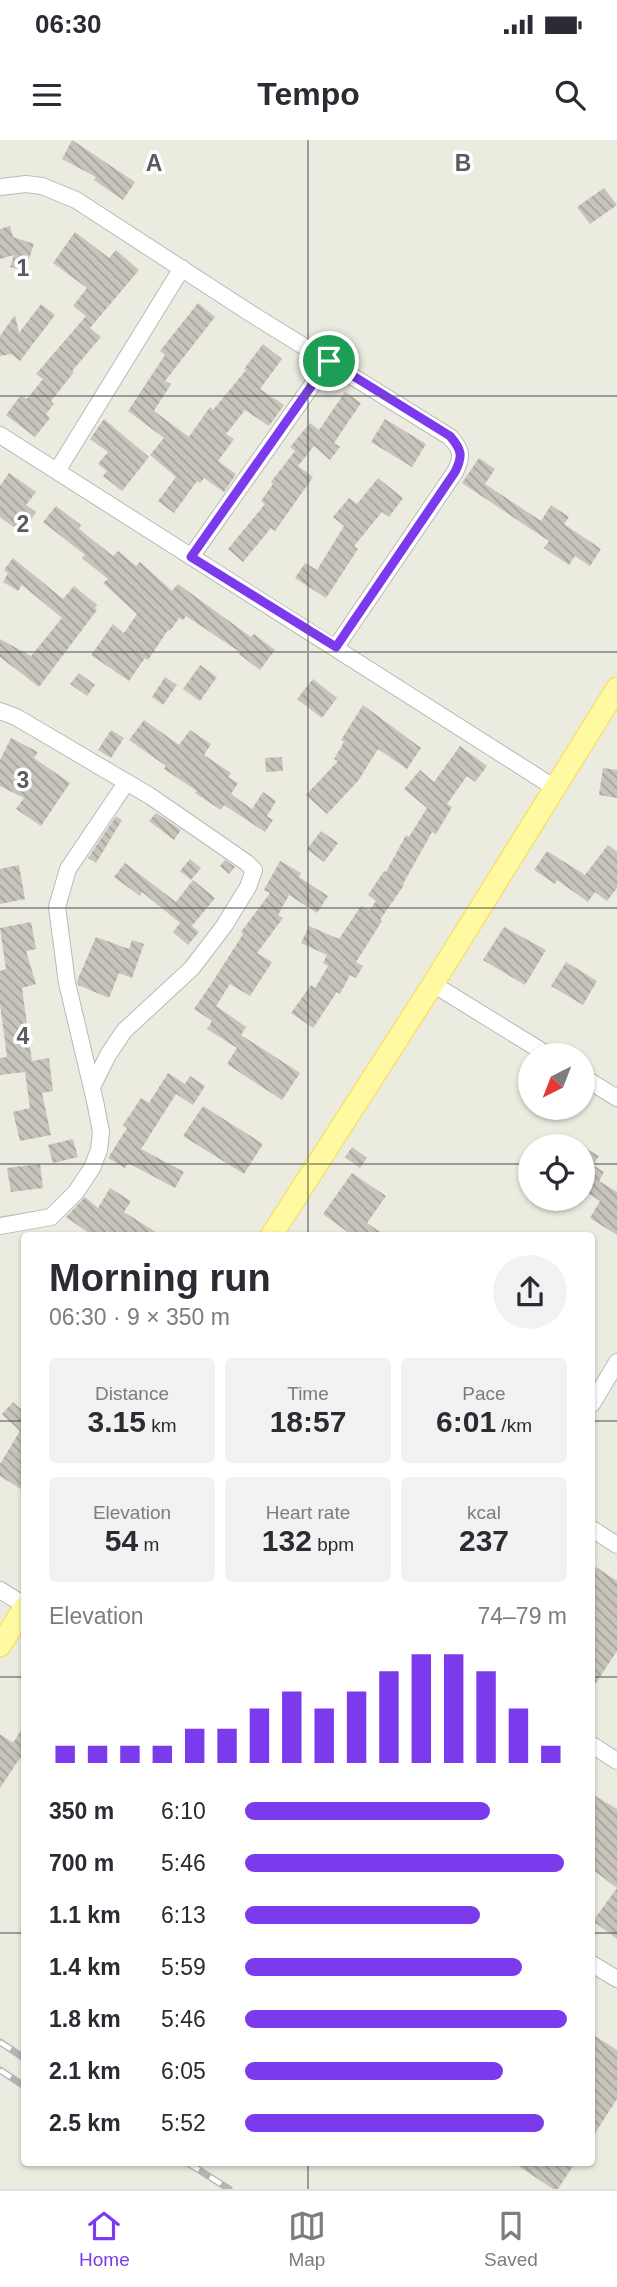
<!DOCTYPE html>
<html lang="en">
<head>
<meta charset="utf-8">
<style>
	:root { --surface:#fff; --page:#f2f2f3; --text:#2b2b33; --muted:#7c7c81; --line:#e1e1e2; --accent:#7c3aed }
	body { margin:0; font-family:Arial,sans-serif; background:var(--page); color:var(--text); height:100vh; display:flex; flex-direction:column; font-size:26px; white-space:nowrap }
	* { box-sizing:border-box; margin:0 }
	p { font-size:23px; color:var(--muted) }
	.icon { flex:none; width:38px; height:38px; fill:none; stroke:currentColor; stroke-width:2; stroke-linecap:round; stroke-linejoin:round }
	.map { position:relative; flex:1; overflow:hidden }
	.drawer { position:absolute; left:21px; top:1092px; width:574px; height:934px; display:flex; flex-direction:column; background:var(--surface); border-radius:7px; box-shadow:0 2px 5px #0004 }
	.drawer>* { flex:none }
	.needle { width:46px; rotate:222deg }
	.controls { position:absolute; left:518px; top:903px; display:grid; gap:14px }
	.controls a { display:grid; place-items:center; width:77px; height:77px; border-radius:50%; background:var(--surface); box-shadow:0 2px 5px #0004; font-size:35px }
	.pin { position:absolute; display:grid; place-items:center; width:60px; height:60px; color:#fff; margin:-30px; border:4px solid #fff; border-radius:50%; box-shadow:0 2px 7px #0007 }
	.round { display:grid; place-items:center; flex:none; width:74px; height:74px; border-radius:37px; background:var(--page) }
	.overview { display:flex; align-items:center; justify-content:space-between; height:119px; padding:0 28px }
	h1 { font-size:38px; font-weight:700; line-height:52px }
	.metrics { display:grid; grid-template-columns:repeat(3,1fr); gap:10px; height:119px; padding:7px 28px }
	.metrics div { display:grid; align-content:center; border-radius:7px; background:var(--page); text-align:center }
	.metrics b { font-size:30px; font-weight:700 }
	.metrics small { font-size:19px; font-weight:400 }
	.metrics p { font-size:19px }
	.chart { height:196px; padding:14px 28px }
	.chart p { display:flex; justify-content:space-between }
	.chart svg { width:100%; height:126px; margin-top:7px; stroke:var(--accent); stroke-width:6 }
	ul { padding:0 28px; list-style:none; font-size:23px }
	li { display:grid; grid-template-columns:112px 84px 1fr; align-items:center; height:52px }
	li i { height:18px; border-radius:9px; background:var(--accent) }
	.status { display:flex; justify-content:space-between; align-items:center; height:49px; padding:0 35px; background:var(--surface); direction:ltr }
	.status svg { height:19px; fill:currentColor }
	header { display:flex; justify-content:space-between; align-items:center; height:91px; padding:0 28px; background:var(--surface); font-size:32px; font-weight:700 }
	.tab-bar { display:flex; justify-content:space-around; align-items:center; height:98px; border-top:2px solid var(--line); background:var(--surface); font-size:19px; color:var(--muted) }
	.tab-bar a { display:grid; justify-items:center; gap:4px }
	.tab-bar .current { color:var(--accent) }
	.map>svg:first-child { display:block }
	.building { fill:url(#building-back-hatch) }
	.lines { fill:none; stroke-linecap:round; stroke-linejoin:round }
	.minor-casing { stroke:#b7b9bf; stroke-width:18 }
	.major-casing { stroke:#f9dc4b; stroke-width:23 }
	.minor { stroke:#fff; stroke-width:16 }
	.major { stroke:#fffaa1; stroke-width:21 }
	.rail-casing { stroke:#b3b4b4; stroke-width:7 }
	.rail { stroke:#fff; stroke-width:4.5; stroke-dasharray:13; stroke-linecap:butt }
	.route-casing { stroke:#fff; stroke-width:14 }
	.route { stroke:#7c3aed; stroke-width:9 }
	.grid { fill:none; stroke:#585b61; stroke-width:2; stroke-opacity:0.55 }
	.grid-label { font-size:23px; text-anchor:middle; font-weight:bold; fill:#585b61; stroke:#fff; stroke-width:7; stroke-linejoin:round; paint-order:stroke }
</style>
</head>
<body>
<div class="status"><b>06:30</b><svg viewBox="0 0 49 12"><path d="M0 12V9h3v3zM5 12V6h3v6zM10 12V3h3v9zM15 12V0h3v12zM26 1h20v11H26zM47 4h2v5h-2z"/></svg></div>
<header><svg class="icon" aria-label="menu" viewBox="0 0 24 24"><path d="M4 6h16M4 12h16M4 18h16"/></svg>Tempo<svg class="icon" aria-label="search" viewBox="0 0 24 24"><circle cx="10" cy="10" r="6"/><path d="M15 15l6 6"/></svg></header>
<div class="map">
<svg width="617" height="2049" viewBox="0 0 617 2049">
	<defs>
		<pattern id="building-back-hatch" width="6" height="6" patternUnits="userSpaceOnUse" patternTransform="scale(1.75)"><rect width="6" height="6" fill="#c7c4bc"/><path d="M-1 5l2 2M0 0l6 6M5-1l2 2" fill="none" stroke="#a4a29c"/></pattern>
	</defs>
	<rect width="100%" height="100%" fill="#ecebdf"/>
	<path class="building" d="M72,0L135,42L123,60L94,40L96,37L62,19Z
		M604,48L617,65L590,84L577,67Z
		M10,86L13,97L34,104L25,131L10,127L14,115L0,119V89Z
		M75,92L109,118L116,110L139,130L90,188L101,197L72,231L74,232L51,261L54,264L46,274L50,278L35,297L6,275L21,255L27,259L43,239L36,234L86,176L73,166L87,148L53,123Z
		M198,163L215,177L165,241L171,244L154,271L189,297L210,267L213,270L246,230L244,229L263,204L282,219L260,249L284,265L269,286L245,270L226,294L234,299L218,321L236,334L224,352L204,338L200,343L197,341L174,373L158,361L176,337L150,315L164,298L128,271L165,215L160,211Z
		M41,164L55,175L20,221L11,214L0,216V196L15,175L19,193Z
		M345,252L361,263L334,303L340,307L330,320L314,306L298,326L313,337L275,391L271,388L243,422L228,409L265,364L261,361L273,344L271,342L295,311L290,307L310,283L319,290Z
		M104,279L149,317L122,351L103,336L107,331L98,324L108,312L90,299Z
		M385,279L426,304L412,327L371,302Z
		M479,318L495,329L485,344L541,381L551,365L569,377L564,384L601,409L590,426L575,416L569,425L544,408L549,401L462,343Z
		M9,333L36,352L26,365L36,372L22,393L0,377V346Z
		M378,338L403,358L389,377L382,372L354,406L358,409L326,458L295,438L305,423L317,430L344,386L333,377L349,358L357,364Z
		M56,366L81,385L79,389L113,416L118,411L136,426L140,422L172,451L178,444L251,497L254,494L275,510L260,530L239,514L240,512L186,476L183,480L179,478L170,491L168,490L148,520L145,518L129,541L91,515L113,484L124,493L137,474L103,443L108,439L82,418L85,415L43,382Z
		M13,418L63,459L74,446L97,465L95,468L97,470L39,547L0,517V499L31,516L62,478L22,445L18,451L3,442L8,433L4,430Z
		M200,525L217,537L200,561L183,549Z
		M79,533L95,545L87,556L70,544Z
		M165,537L177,545L163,565L152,557Z
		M313,539L337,558L322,578L297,559Z
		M363,565L421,608L407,629L378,609L358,641L327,674L306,655L338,621L334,619L344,602L341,600Z
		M144,580L179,605L190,590L211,604L204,615L231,633L228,637L238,643L231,654L252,669L263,652L276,661L267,676L273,680L265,692L224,665L221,670L195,653L197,651L164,629L166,626L129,600Z
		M111,590L124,598L111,618L98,610Z
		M11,598L38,612L34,618L70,643L41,686L16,669L24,658L0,646V620Z
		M460,606L487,626L475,642L467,636L447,664L452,667L436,694L432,692L403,744L404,745L380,780L382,781L356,822L363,826L356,838L350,835L340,854L337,852L313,888L291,873L311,845L315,848L328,826L323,823L327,815L301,803L309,786L339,799L361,766L370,770L376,761L368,755L384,731L386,732L406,695L409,697L427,668L404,649L420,630L434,642Z
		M282,617L283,631L266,632L265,618Z
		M603,628L617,630V658L599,655Z
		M156,673L181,690L174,700L149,681Z
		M116,676L122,680L96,723L88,718Z
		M321,691L338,703L324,722L307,709Z
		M608,705L617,712V748L607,761L595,752L588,762L557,740L555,744L534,730L547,711L585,735Z
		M190,719L201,728L191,740L180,731Z
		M225,720L235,727L229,734L220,726Z
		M280,721L301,733L299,737L328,756L317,773L289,755L278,775L283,778L257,813L272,822L250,856L230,844L216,866L246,887L241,895L300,933L282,960L227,924L237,908L207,889L212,881L194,869L212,843L243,794L241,792L270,753L264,750Z
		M125,723L176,762L193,740L215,758L192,786L199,792L188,805L173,792L180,783L142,752L140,756L114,737Z
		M19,725L25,759L0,764V729Z
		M31,782L36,809L26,811L36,844L22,848L32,921L49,918L53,951L42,953L51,995L20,1001L13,972L30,968L25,932L0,935V918L7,917L0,864V831L6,829L0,788Z
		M504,787L546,810L525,845L483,820Z
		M96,797L129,809L132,800L144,804L132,838L119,833L109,858L78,845L77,841Z
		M566,822L597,841L583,865L551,846Z
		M168,933L185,944L190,936L205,946L193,965L176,954L141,1009L184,1032L175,1048L128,1023L125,1028L108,1018L127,988L123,985L141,958L149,963Z
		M203,966L263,1004L244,1034L183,996Z
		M73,999L78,1017L53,1023L48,1005Z
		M352,1007L367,1018L360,1028L345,1017Z
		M583,1007L599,1016L593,1025L604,1032L599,1041L617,1052V1095L590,1078L600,1061L583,1050Z
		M40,1024L43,1048L11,1052L7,1028Z
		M352,1033L386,1056L367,1083L386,1096H353L323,1074Z
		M110,1048L131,1061L124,1072L162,1096H93L66,1077L85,1057L98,1068Z
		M13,1262L24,1272V1351L0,1336V1324L20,1291L2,1274Z
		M596,1427L617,1441V1511L592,1549V1434Z
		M24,1586V1621L20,1618L0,1648V1594L13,1603Z
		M592,1654L617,1669V1799L593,1781L617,1748L592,1729Z
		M592,1894L617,1910V1959L592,1998Z
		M514,2023H575L558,2049H553Z"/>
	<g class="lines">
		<g class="minor-casing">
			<path id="minor" d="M0,47L26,44L42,46L76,60L250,173L450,297C462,310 463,316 455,332L336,507
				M0,295L555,648
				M57,331L182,128
				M191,417L329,221
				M0,571L16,577L150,656L247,723L254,730L248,747L224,786L192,828L124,891L108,915L92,947
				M433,844L548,915
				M583,937L617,958
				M0,1086L51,1077L76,1052L92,1028L99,1010L101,992L95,961L67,843L57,767L68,729L126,643
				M592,1264L617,1222
				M592,1389L617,1405
				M0,1450L24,1465
				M592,1605L617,1621
				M592,1824L617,1839"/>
		</g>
		<g class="major-casing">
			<path id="major" d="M271,1096L433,844L617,548
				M0,1506L24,1468"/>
		</g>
		<use href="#minor" class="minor"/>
		<use href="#major" class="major"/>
		<g class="rail-casing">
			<path id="rail" d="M0,1902L24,1918
				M0,1930L24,1946
				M188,2023L229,2049"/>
		</g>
		<use href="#rail" class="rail"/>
	</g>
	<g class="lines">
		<g class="route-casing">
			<path id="route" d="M329,221L450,296C462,310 463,316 455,332L336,507L191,417Z"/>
		</g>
		<use href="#route" class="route"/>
	</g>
	<path class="grid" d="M308,0V1096M0,256H617M0,512H617M0,768H617M0,1024H530M583,1024H617M0,1281H24M592,1281H617M0,1537H24M592,1537H617M0,1793H24M592,1793H617M308,2023V2049"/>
	<g class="grid-label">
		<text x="154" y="31">A</text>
		<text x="463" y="31">B</text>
		<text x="23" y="136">1</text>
		<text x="23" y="392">2</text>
		<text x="23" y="648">3</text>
		<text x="23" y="904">4</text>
	</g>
</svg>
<div class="controls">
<a><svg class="needle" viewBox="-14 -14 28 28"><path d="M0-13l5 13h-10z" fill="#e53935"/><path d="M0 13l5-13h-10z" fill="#7c7c81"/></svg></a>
<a><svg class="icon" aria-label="locate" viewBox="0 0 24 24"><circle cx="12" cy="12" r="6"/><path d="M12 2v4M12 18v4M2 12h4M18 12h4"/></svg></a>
</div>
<div class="pin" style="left:329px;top:221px;background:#1e9e55"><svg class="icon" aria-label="arrive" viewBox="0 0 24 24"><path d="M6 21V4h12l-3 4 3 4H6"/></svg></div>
<section class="drawer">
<div class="overview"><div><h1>Morning run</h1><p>06:30 · 9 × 350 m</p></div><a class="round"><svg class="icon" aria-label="share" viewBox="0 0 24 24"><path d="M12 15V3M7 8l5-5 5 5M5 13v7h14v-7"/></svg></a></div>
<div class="metrics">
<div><p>Distance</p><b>3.15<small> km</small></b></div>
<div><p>Time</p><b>18:57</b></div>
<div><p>Pace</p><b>6:01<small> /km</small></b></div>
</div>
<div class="metrics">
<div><p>Elevation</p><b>54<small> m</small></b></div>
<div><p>Heart rate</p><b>132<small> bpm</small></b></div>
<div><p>kcal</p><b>237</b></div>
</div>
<div class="chart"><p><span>Elevation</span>74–79 m</p>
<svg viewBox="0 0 160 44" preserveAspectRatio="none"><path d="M5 44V38M15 44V38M25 44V38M35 44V38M45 44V32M55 44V32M65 44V25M75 44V19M85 44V25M95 44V19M105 44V12M115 44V6M125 44V6M135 44V12M145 44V25M155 44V38"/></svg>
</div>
<ul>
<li><b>350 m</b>6:10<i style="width:76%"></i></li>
<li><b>700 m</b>5:46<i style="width:99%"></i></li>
<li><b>1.1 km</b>6:13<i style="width:73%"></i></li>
<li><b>1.4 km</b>5:59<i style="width:86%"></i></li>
<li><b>1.8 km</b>5:46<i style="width:100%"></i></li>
<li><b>2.1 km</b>6:05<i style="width:80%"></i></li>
<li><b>2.5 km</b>5:52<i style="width:93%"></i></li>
</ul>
</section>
</div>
<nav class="tab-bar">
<a class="current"><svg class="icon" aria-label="home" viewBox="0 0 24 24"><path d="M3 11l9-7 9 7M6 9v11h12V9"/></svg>Home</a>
<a><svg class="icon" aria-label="map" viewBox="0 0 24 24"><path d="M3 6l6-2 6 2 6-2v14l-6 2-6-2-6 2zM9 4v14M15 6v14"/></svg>Map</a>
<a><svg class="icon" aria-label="saved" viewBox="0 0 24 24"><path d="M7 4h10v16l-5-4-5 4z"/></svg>Saved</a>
</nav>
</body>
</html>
